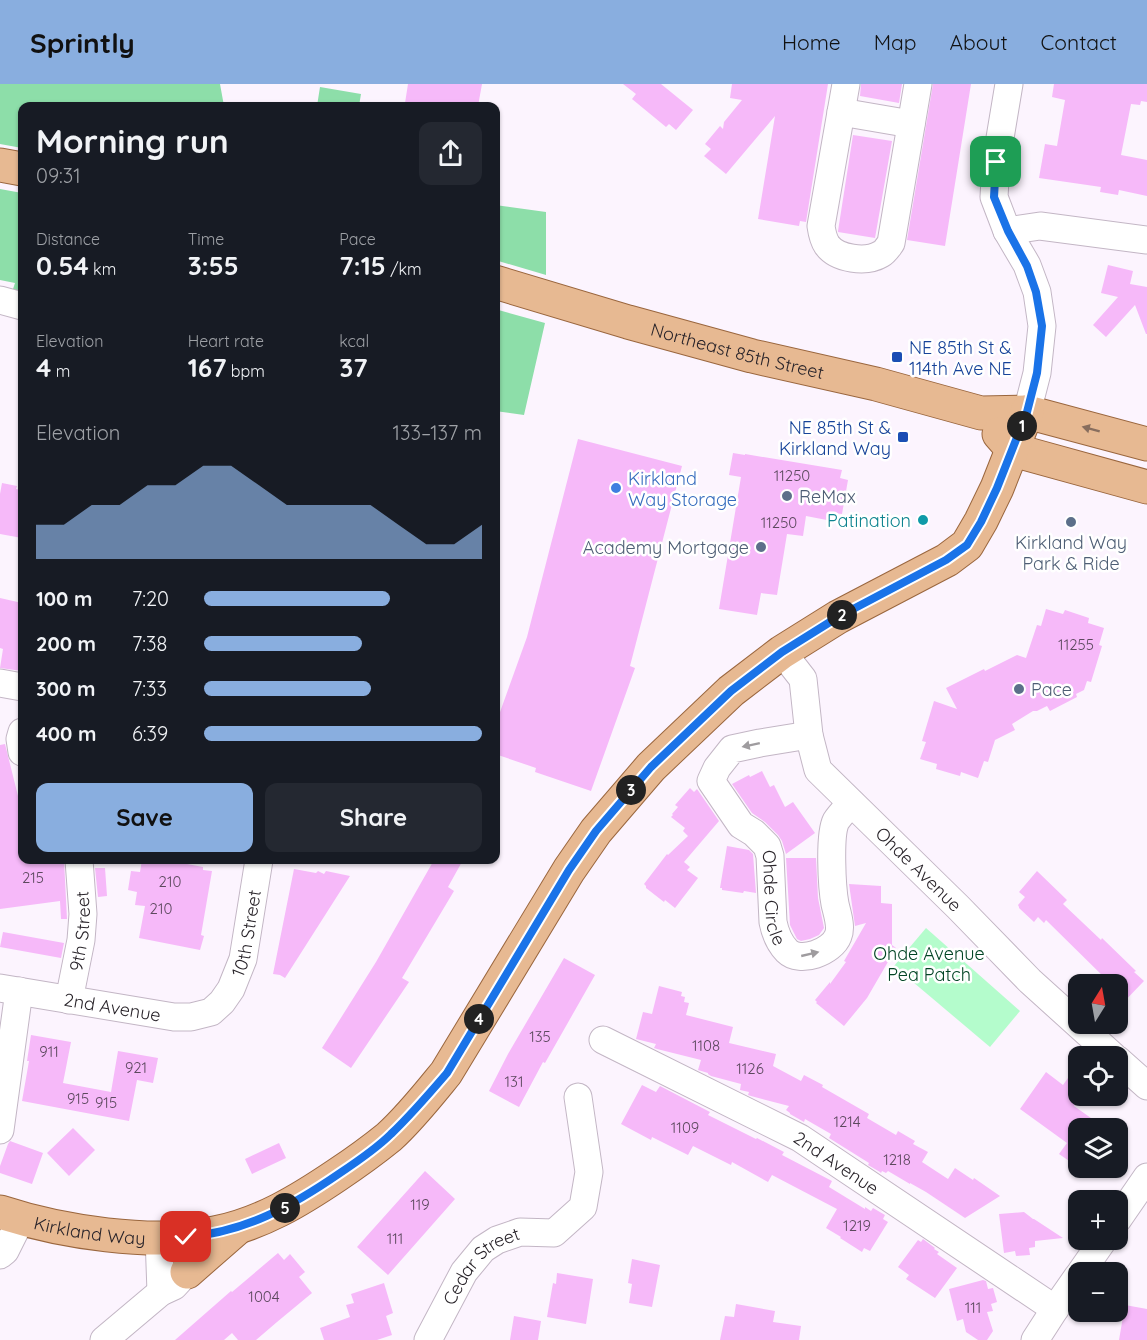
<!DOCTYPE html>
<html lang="en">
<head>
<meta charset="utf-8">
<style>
	:root { --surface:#171b24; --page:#242831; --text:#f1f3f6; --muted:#9ea1a6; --accent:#89aedf }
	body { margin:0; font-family:Quicksand,sans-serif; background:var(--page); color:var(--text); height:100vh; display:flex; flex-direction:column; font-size:22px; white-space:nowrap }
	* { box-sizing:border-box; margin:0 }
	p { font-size:20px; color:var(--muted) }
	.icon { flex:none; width:33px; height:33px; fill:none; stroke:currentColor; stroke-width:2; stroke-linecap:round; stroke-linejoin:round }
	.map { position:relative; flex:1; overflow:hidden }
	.sheet { position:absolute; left:18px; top:18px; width:482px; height:762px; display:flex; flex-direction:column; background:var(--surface); border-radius:12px; box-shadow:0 2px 4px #0004 }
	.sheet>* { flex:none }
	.needle { width:39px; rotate:11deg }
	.buttons { position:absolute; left:1068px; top:890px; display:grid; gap:12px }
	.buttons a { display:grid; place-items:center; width:60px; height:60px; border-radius:12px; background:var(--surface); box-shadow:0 2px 4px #0004; font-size:30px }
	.pin { position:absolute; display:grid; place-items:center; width:51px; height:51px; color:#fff; margin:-26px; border-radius:12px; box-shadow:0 3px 9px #0006 }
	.km { position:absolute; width:30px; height:30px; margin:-15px; border-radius:50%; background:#222; color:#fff; font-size:16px; line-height:30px; text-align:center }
	.round { display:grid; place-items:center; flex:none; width:63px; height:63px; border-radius:12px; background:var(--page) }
	.head { display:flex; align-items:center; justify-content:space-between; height:102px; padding:0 18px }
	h1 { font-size:33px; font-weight:700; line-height:45px }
	.figures { display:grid; grid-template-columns:repeat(3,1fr); gap:9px; height:102px; padding:6px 18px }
	.figures div { display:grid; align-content:center }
	.figures b { font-size:26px; font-weight:700 }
	.figures small { font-size:16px; font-weight:400 }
	.figures p { font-size:16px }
	.chart { height:168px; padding:12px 18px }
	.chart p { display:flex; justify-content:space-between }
	.chart svg { width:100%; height:108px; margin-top:6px; fill:var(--accent); opacity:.7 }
	.button { display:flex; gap:12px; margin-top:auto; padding:12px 18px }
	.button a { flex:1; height:69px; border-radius:12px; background:var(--accent); color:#111; font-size:24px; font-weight:700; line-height:69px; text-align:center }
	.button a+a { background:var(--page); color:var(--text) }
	ul { padding:0 18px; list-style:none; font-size:20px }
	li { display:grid; grid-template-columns:96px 72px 1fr; align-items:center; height:45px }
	li i { height:15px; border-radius:8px; background:var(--accent) }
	header { display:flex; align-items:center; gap:36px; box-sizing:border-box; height:84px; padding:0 30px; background:var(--accent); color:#111 }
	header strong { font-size:28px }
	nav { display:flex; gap:33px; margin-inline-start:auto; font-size:21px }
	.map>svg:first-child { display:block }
	.green { fill:#b4fccc }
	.forest { fill:#8ddea9 }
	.building { fill:#f6b9f9 }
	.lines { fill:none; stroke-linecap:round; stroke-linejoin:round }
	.minor-casing { stroke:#c3b6c5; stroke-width:29 }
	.major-casing { stroke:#9a663e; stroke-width:35 }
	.minor { stroke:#fff; stroke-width:27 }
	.major { stroke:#e7b992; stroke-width:33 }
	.oneway { fill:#886e5e }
	.oneway2 { fill:#9f9c9f }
	.route-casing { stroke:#fff; stroke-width:12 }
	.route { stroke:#1a73e8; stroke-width:8 }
	.transit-dot { fill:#1a4fb4; stroke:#fff; stroke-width:2 }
	.shop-dot { fill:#3f7fe0; stroke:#fff; stroke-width:2 }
	.service-dot { fill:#5c6f8a; stroke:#fff; stroke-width:2 }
	.culture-dot { fill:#0f9aa8; stroke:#fff; stroke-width:2 }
	.labels { text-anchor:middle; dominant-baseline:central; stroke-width:5; stroke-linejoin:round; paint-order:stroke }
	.number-label { font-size:15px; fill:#5c495e }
	.transit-label { font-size:18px; fill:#164399; stroke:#fff; text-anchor:start }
	.street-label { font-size:18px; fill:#29242a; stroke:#fff }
	.shop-label { font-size:18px; fill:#366cbe; stroke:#fff; text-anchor:start }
	.service-label { font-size:18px; fill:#4e5e75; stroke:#fff; text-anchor:start }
	.culture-label { font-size:18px; fill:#0d838f; stroke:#fff; text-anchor:end }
	.park-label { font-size:18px; fill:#024525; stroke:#fff }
</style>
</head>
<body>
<header>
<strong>Sprintly</strong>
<nav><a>Home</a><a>Map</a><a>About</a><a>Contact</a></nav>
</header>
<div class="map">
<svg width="1147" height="1256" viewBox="0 0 1147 1256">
	<rect width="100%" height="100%" fill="#fcf4fe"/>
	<path class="green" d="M926,844L1020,927L990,963L894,882Z"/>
	<path class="forest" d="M0,0H220L224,22H22V64L0,60Z
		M320,3L361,10L359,22H317Z
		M0,105L22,109V210L12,208L15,199L0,196Z
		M495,121L546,128V191L495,176Z
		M495,225L545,239L524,331L495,327Z"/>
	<path class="building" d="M408,0H482L478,22H428L405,19Z
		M623,0H661L693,26L676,46L669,40L666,43L632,15L636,10Z
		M732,0H828L806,138L800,137L799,142L758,135L775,32L726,90L704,72L711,65L705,60L720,42L723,45L724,38L742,16L730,14Z
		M861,0H902L899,19L860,12Z
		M933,0H971L945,162L907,156Z
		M1054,0H1147V18L1141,17L1140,21L1131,20L1121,71L1147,76V112L1119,106L1118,111L1100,108L1101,103L1039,94L1045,60L1057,62L1065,16L1052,13Z
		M853,51L892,57L875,154L838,148V147Z
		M1108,181L1133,187L1130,200L1147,203V250H1146L1135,221L1106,253L1093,241L1118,213L1101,209Z
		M578,355L682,382L630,582L635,584L591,707L535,688L536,684L495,670V642L527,553Z
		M733,369L745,371V370L842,386L840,394L848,396L842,430L834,429L832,437L806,432L803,452L787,450L777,511L761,509L757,531L719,525L741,393L729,391Z
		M2,399L17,402L16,405L22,406V454L0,450V410Z
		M0,514L22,519V587L0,584L3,565L0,564Z
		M1046,525L1063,530L1065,526L1089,534L1088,539L1104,544L1099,561L1102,562L1091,598L1087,597L1084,606L1076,610L1077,613L1050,627L1047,622L1037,627H1033L1012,640L1015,646L995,656L988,678L984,677L978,694L961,688L960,692L936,685L937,680L920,675L926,658L922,657L934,617L957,625L946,604L984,585L985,587L1017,571L1026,574L1037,541L1041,542Z
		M5,660L22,728V776H64L67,835H61L60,817L0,825V661Z
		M762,687L770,703L774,701L785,723L793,718L815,749L786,770L782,757L778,751L765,738L752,729L732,700L749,691L750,693Z
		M690,704L694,708L697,705L719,737L684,778L690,783L687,786L698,794L675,824L665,816L664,818L646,804V802L644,800L667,770L668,771L688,752L683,747L685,744L671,733L673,731L672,730L678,723L675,721Z
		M727,762L749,766L753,770L756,809L744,807L743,809L722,806V804H720Z
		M786,774H816L818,814L824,844L819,851L810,855L801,857L797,855L790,841Z
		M142,776H169L187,778V780L203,783V786L212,787L201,851L204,852L200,866L139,854L145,822L135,821L137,808L128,806L131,787L140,788Z
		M434,776H463L448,803L454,807L402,894L409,898L351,984L322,964L376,878Z
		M95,784H105L107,812L98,813Z
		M294,785L316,789L318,787L324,790L326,787L350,792L285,894L280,891L273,890Z
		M1037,787L1067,816L1063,820L1101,856L1102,854L1136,887L1134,888L1144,897L1118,924V900H1111L1046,836L1044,839L1038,833L1034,838L1019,824V823L1018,821L1025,813L1019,808Z
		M849,800L881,802V819L892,820V861L896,864L867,914L844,942L816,919L817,918L815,916L830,898V900L846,878L844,877L866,839L855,842Z
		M3,848L64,859L61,874L0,863Z
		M564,874L595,891L545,979L543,978L519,1023L489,1007L508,970Z
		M659,902L682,908L681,912L685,913L684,918L689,919L686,931L733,943L729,959L776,970L773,982L801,997L804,991L823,1001L822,1003L869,1030L867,1034L896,1051L898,1047L915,1057L913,1060L928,1068L922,1078L948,1095L955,1084L973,1096L974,1094L1000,1112L965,1134L926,1108L910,1099V1100L888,1087L886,1089L882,1087L881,1089L880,1088L868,1081L869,1079L829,1054L831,1050L805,1035L804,1038L790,1030V1029L786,1026L789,1022L751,1012L748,1011L749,1008L740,1006L741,1000L711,992L708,990V989L698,986L701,976L657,965L654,964L656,960L636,955L643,928L652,930Z
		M31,951L71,958L63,999L111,1008L118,967L158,974L153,999L137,996L129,1037L22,1017L29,977H27Z
		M1046,988L1063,1001L1068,994L1078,1002V1016L1074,1022L1105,1044H1078V1083L1059,1070L1067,1059L1020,1025Z
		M642,1001L656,1008L660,1002L710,1028L708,1031L756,1055L757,1054L784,1068L782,1071L832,1097L829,1103L865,1125V1123L871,1127L873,1124L885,1131L883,1135L888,1138L870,1167L864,1164L862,1168L840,1154L841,1153L826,1144L837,1125L772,1091L768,1098L732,1078L731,1081L693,1062L688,1071L652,1053L651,1056L621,1040Z
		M73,1044L95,1066L69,1092L47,1069Z
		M10,1057L43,1069L32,1100L0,1089V1082L8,1060Z
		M279,1059L286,1074L252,1090L245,1075Z
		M425,1087L455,1115L388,1191L357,1163Z
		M1024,1128L1033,1135H1034L1063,1154L1035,1157V1163L1029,1164L1030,1171L1016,1172L1015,1167L1004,1169L999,1130Z
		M923,1155L935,1164L934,1165L939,1168L937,1170L957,1184L935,1214L906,1195L909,1191L898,1183L918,1156L921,1158Z
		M278,1169L284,1176L290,1170L305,1188L299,1193L312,1209L277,1238L256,1256H238L232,1249L224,1256H175L231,1207L232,1208Z
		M632,1175L660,1181L652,1223L629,1219L632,1200L628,1199Z
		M557,1189L593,1195L586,1240L547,1233L553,1199L556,1200Z
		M983,1196L986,1197L988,1205L993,1204L997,1218L991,1220L993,1227L987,1228L993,1247L987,1256H978L966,1248L963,1235L957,1237L949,1205Z
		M384,1199L393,1229L386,1232L392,1251L377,1256H324L320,1244L350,1233L346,1221L354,1219L351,1210Z
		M736,1220L775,1227L773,1238L801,1242L799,1256H720L725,1232L734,1233Z
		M1125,1221L1147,1225V1256H1119Z
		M514,1232L541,1237L538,1256H510Z"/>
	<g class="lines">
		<g class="minor-casing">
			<g id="minor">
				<path d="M846,0L821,142C822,149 823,155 827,161C837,175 866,179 881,170C885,168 888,163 891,159L918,0"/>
				<path d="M1009,0L996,78L994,113L1007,147L1027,181L1037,208L1042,242L1037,289L1027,328"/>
				<path d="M841,28L911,40"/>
				<path d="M1007,147L1040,142L1147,156"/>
				<path d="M0,216L22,222"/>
				<path id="s1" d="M782,568L803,595L809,651L818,686L958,823L1030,897L1113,972"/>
				<path d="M0,599L22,603"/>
				<path d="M22,648L20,655L22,668"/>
				<path id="s2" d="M809,651L760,659L732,665L717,684L711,697L741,741L754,749L767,762L770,772L773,838C775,848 780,860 787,867C800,880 832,868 838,852C842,843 837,829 835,820C832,804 829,751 836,737C840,731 846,725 851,719"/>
				<path id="s3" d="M0,904L174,933H191L211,928L222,918L231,905L243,875L259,776"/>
				<path id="s4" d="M69,916L81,856L83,830L79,776"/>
				<path id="s5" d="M603,956L800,1054L1055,1225"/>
				<path d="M1118,976L1147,1002"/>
				<path d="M0,1046L19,907"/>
				<path d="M1118,1135L1147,1093"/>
				<path d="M159,1153L161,1208"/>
				<path d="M0,1171L5,1167L21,1135"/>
				<path d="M1081,1188L1104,1155"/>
				<path d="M104,1256L161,1208L174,1202L187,1188L188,1168"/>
				<path id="s6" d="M428,1256L464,1188L483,1165L497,1156L520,1148L554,1149L583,1123L589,1088L578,1013"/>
				<path d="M1035,1256L1055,1225L1078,1192"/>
			</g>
		</g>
		<g class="major-casing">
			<g id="major">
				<path d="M0,81L22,85"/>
				<path id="s7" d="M495,198L628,238L752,272L876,300L981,329L1027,328L1147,360"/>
				<path d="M999,350L1013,366L1147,403"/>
				<path id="s8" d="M0,1128C61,1148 152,1162 215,1149C261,1140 300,1116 337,1091C355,1079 373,1066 389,1053C410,1034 428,1011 446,989L569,786L596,747L651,683L731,607L782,568L838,533L947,476L967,461L981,437L997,404L1027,328"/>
				<path d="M187,1188L235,1146"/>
			</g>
		</g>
		<use href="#minor" class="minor"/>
		<use href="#major" class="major"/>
	</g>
	<defs><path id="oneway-solid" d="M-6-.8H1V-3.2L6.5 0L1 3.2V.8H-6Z" transform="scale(1.5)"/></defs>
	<use class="oneway" href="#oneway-solid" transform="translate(1091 345) rotate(-165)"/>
	<g class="oneway2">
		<use href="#oneway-solid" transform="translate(751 661) rotate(168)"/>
		<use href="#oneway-solid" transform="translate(810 870) rotate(-13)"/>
	</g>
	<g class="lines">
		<g class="route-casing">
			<path id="route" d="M186,1153C246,1148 292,1122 340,1089C358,1077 377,1064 391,1050C411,1031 429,1010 447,989L569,786L596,747L651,683L731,607L782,568L838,533L946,476L967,461L981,438L997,404L1027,328L1037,289L1042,242L1036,208L1027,182L1008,147L994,113L996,78"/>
		</g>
		<use href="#route" class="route"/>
	</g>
	<g class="transit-dot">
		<rect x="891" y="267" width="12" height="12" rx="3"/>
		<rect x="897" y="347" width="12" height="12" rx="3"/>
	</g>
	<circle class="shop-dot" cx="616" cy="404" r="6"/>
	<g class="service-dot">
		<circle cx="787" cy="412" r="6"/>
		<circle cx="1071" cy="438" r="6"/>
		<circle cx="761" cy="463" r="6"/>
		<circle cx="1019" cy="605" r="6"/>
	</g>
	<circle class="culture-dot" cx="923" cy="436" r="6"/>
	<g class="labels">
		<g class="number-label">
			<text x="792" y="391">11250</text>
			<text x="779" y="438">11250</text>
			<text x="1076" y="560">11255</text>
			<text x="33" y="793">215</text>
			<text x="170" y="797">210</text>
			<text x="161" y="824">210</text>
			<text x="540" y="952">135</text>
			<text x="706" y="961">1108</text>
			<text x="49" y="967">911</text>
			<text x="136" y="983">921</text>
			<text x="750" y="984">1126</text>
			<text x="514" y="997">131</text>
			<text x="78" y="1014">915</text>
			<text x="106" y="1018">915</text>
			<text x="847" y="1037">1214</text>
			<text x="685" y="1043">1109</text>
			<text x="897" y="1075">1218</text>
			<text x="420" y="1120">119</text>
			<text x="857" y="1141">1219</text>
			<text x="395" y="1154">111</text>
			<text x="264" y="1212">1004</text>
			<text x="973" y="1223">111</text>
		</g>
		<g class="transit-label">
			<text x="909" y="263">NE 85th St &amp;<tspan x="909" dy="21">114th Ave NE</tspan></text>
			<text x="891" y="343" text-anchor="end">NE 85th St &amp;<tspan x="891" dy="21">Kirkland Way</tspan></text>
		</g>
		<g class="street-label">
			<text stroke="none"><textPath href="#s7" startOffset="252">Northeast 85th Street</textPath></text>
			<text stroke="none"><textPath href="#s1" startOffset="268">Ohde Avenue</textPath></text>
			<text stroke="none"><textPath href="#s2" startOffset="256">Ohde Circle</textPath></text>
			<text stroke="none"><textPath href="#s4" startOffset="70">9th Street</textPath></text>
			<text stroke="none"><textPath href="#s3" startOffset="303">10th Street</textPath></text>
			<text stroke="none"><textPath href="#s3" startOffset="114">2nd Avenue</textPath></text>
			<text stroke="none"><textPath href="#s5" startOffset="264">2nd Avenue</textPath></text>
			<text stroke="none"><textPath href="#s8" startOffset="92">Kirkland Way</textPath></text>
			<text stroke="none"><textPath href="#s6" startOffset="94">Cedar Street</textPath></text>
		</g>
		<g class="shop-label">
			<text x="628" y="394">Kirkland<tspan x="628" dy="21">Way Storage</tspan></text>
		</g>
		<g class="service-label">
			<text x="799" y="412">ReMax</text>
			<text x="1071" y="458" text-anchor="middle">Kirkland Way<tspan x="1071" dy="21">Park &amp; Ride</tspan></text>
			<text x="749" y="463" text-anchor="end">Academy Mortgage</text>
			<text x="1031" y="605">Pace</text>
		</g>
		<g class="culture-label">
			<text x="911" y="436">Patination</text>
		</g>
		<g class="park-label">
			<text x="929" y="869">Ohde Avenue<tspan x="929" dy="21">Pea Patch</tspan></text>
		</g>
	</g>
</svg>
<div class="buttons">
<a><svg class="needle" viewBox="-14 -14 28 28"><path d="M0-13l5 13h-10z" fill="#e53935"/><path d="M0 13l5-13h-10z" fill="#9ea1a6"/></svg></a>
<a><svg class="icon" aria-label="locate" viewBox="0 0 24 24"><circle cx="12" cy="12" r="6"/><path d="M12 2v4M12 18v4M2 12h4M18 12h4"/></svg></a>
<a><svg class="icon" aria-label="layers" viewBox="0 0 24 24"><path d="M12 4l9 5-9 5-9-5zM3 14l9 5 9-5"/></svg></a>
<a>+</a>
<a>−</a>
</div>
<div class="pin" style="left:996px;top:78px;background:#1e9e55"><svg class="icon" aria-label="arrive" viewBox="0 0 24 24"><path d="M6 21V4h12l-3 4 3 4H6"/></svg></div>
<div class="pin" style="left:186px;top:1153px;background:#d93025"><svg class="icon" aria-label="check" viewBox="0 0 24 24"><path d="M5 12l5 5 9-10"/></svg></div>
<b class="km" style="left:1022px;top:342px">1</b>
<b class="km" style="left:842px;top:531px">2</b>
<b class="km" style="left:631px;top:706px">3</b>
<b class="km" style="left:479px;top:935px">4</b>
<b class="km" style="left:285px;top:1124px">5</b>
<section class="sheet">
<div class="head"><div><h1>Morning run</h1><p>09:31</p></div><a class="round"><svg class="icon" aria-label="share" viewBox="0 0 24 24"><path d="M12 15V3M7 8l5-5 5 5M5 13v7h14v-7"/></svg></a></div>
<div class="figures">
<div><p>Distance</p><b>0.54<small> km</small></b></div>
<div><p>Time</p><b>3:55</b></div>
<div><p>Pace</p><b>7:15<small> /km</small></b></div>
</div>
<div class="figures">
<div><p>Elevation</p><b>4<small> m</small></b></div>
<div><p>Heart rate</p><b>167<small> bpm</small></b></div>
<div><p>kcal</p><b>37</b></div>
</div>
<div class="chart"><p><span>Elevation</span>133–137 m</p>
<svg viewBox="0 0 160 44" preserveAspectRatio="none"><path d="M0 44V30L10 30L20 22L30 22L40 14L50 14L60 6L70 6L80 14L90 22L100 22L110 22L120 22L130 30L140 38L150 38L160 30V44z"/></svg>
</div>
<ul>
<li><b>100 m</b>7:20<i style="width:67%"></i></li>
<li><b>200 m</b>7:38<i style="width:57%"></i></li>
<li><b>300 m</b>7:33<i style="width:60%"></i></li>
<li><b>400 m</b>6:39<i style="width:100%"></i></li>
</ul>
<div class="button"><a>Save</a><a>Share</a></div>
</section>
</div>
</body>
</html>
